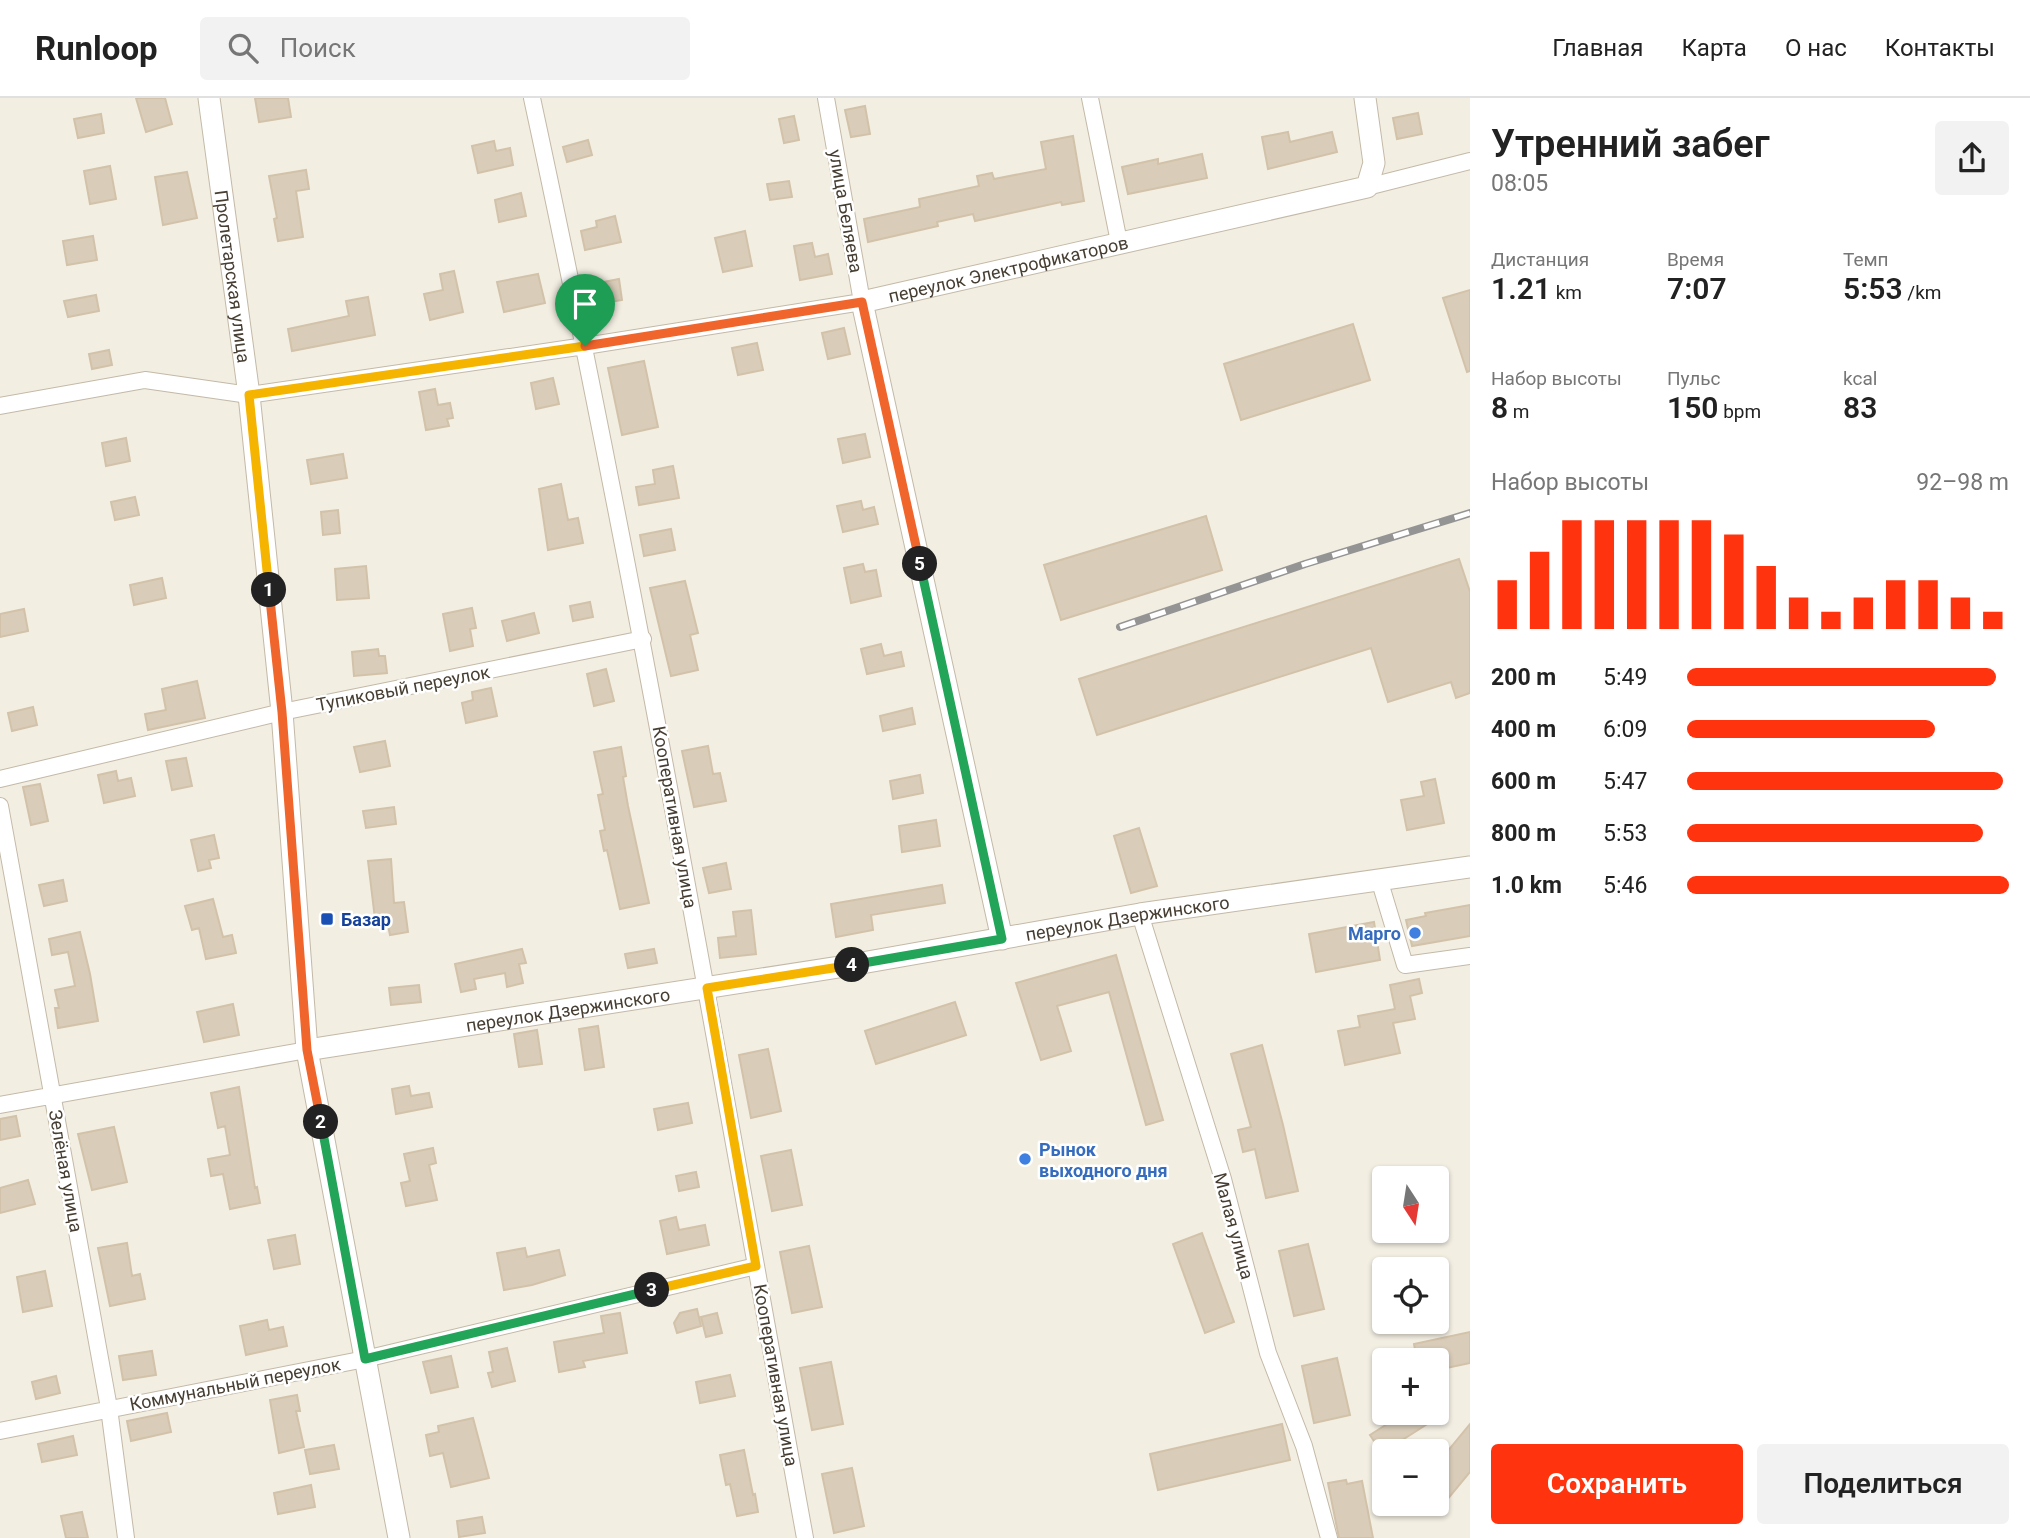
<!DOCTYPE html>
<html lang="ru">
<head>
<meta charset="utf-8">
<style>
	:root { --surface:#fff; --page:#f2f2f2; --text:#222; --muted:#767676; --line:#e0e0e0; --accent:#ff340e }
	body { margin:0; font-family:Roboto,sans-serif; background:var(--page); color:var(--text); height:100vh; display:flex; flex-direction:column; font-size:26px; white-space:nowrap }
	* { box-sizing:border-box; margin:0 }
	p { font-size:23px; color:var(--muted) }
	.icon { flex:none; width:38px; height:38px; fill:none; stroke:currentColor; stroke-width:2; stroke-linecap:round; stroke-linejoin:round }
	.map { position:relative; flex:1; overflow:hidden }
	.drawer { display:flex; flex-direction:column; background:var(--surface); width:560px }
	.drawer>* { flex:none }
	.needle { width:46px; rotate:168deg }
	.tools { position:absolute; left:1372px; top:1068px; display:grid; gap:14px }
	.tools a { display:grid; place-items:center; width:77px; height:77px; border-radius:7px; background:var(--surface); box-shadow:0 2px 5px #0004; font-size:35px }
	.pin { position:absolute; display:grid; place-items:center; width:60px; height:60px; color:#fff; margin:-72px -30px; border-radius:50% 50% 50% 0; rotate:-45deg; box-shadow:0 0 7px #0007 }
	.pin .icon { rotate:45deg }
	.km { position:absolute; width:35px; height:35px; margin:-18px; border-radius:50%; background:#222; color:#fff; font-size:19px; line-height:35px; text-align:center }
	.round { display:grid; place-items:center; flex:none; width:74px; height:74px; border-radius:7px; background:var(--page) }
	.overview { display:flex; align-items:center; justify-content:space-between; height:119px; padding:0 21px }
	h1 { font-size:38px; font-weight:600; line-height:52px }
	.figures { display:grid; grid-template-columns:repeat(3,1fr); gap:10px; height:119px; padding:7px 21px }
	.figures div { display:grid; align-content:center }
	.figures b { font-size:30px; font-weight:600 }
	.figures small { font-size:19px; font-weight:400 }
	.figures p { font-size:19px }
	.chart { height:196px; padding:14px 21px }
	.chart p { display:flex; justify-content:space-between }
	.chart svg { width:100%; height:126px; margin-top:7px; stroke:var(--accent); stroke-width:6 }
	.cta { display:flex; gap:14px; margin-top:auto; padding:14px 21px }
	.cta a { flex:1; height:80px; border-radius:7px; background:var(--accent); color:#fff; font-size:28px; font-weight:600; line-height:80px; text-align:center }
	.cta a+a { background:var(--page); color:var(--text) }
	ul { padding:0 21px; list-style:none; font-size:23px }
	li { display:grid; grid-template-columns:112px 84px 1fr; align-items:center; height:52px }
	li i { height:18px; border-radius:9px; background:var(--accent) }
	header { display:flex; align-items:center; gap:42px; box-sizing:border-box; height:98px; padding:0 35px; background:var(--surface); border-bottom:2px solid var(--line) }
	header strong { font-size:33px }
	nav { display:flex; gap:38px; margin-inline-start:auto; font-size:24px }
	.search { width:490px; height:63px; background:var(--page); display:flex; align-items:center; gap:18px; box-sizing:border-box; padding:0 24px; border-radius:7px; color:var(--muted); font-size:26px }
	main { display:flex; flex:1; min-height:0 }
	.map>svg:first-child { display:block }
	.building { fill:#d9cdb9; stroke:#d2c2a9; stroke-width:2 }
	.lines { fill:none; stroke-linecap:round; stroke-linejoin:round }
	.minor-casing { stroke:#c3b9a7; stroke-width:18 }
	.tertiary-casing { stroke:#c3b9a7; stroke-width:23 }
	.minor { stroke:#fff; stroke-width:16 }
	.tertiary { stroke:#fff; stroke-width:21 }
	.rail-casing { stroke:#949494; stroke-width:8 }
	.rail { stroke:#fff; stroke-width:5; stroke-dasharray:16; stroke-linecap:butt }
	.split-1-casing { stroke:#fff; stroke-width:14 }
	.split-2-casing { stroke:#fff; stroke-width:14 }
	.split-3-casing { stroke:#fff; stroke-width:14 }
	.split-4-casing { stroke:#fff; stroke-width:14 }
	.split-5-casing { stroke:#fff; stroke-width:14 }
	.split-6-casing { stroke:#fff; stroke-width:14 }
	.split-1 { stroke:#f5b400; stroke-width:9 }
	.split-2 { stroke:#f0652b; stroke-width:9 }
	.split-3 { stroke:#22a559; stroke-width:9 }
	.split-4 { stroke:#f5b400; stroke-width:9 }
	.split-5 { stroke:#22a559; stroke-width:9 }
	.split-6 { stroke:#f0652b; stroke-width:9 }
	.transit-dot { fill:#1a4fb4; stroke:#fff; stroke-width:2.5 }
	.shop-dot { fill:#3f7fe0; stroke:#fff; stroke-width:2.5 }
	.labels { text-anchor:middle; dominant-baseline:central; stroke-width:5; stroke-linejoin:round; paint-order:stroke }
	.street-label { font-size:18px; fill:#463e32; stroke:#fff }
	.transit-label { font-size:18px; font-weight:bold; fill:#164399; stroke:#fff; text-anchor:start }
	.shop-label { font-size:18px; font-weight:bold; fill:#366cbe; stroke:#fff; text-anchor:end }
</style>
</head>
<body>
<header>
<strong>Runloop</strong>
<div class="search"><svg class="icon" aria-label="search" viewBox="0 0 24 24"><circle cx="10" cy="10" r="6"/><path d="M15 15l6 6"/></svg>Поиск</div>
<nav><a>Главная</a><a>Карта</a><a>О нас</a><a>Контакты</a></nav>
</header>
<main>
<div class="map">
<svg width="1470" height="1440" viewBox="0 0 1470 1440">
	<rect width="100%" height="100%" fill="#f3eee2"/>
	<path class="building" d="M136,0H165L172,26L146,34Z
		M255,0H288L291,19L259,24Z
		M865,8L870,36L851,39L845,12Z
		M1418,15L1422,36L1397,41L1393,20Z
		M101,16L104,35L78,40L74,21Z
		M794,18L799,42L784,45L779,21Z
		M1288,34L1290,44L1332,34L1337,54L1268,71L1262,39Z
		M1073,38L1084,103L1062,107L1061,104L975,123L973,116L937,124L938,128L868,144L864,121L920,109L919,101L979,88L977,78L992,75L994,81L1046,71L1041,44Z
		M588,42L592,57L567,64L563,49Z
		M494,43L496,53L510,50L513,67L478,75L472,48Z
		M1202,56L1207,80L1128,96L1122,69L1158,61V66Z
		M110,68L116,101L90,106L84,73Z
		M306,72L309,91L296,93L303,139L278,143L274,121L277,120L269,78Z
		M187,74L197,120L163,127L155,79Z
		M789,83L792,99L770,102L767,86Z
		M521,95L526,118L499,124L495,102Z
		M615,118L621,144L585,152L581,133L597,129L596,123Z
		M745,133L752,168L723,174L715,140Z
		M93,138L97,162L67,167L63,143Z
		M812,145L815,159L828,156L832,176L800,182L794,148Z
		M454,173L463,214L430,222L424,196L443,192L440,176Z
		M538,176L545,205L504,214L497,184Z
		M619,181L622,202L592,207L588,187Z
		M1470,192V273L1467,274L1443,200Z
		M96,197L99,213L68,219L64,203Z
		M368,199L375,237L292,253L288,231L349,218L346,203Z
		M1353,226L1370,282L1241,322L1224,266Z
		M844,230L850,256L828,261L822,235Z
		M757,245L763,272L738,277L732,250Z
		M109,252L112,267L92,271L89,256Z
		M644,263L658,329L622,337L608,270Z
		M553,280L559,306L536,311L531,285Z
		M435,291L438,307L450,305L453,320L447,321L449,328L426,332L419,294Z
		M865,336L870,359L843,365L838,341Z
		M126,340L130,363L106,368L102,345Z
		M343,356L347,380L311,386L307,362Z
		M673,368L679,400L639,407L636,389L655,386L653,372Z
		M561,386L568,422L578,420L583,445L548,452L539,391Z
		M135,399L139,417L115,422L111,404Z
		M861,403L863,412L874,409L878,426L843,434L837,408Z
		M338,412L340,435L323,437L321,414Z
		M1206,418L1222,472L1061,522L1044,467Z
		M671,431L675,452L644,458L640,437Z
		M1459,461L1470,494V595L1456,600L1451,584L1388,604L1371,550L1097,637L1079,581Z
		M863,466L865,474L876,472L881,498L851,505L844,470Z
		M366,468L369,500L337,502L335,471Z
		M162,480L166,500L134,507L130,487Z
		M685,483L698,535L690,537L698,572L671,578L650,490Z
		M590,504L593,519L573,523L570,508Z
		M472,510L476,530L470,531L473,548L450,553L443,516Z
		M24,511L28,533L0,539V516Z
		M534,515L539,535L507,543L502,523Z
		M881,546L884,558L901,554L904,568L867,576L861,551Z
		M378,551L379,558H385L387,575L354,578L352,554Z
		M606,571L614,603L594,608L587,576Z
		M197,583L205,620L148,632L145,616L166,612L162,591Z
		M491,590L497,618L466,625L462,605L473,602L472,594Z
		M33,609L37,627L12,633L8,615Z
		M912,610L915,626L883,633L880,618Z
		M385,643L390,668L360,674L354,649Z
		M708,648L713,676L720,675L726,703L694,709L682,653Z
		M621,649L626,678L623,679L628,708L649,805L620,811L607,752L604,753L600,733L605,732L598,697L603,696L594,654Z
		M186,660L192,688L172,692L166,663Z
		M116,673L118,683L131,680L135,698L104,705L98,677Z
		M920,677L923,695L893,701L890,683Z
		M1435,681L1444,725L1407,732L1401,702L1424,698L1421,684Z
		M40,686L48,723L31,727L23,689Z
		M394,709L396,726L366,730L363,713Z
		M936,722L940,748L902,754L899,728Z
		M1139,730L1157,788L1131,795L1114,738Z
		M214,737L219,760L209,762L211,770L198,773L191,742Z
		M391,761L394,805L404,804L408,834L390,837L388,827L376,829L368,763Z
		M726,765L731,791L709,795L703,770Z
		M63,782L67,803L44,808L39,787Z
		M942,787L945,805L871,817L873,832L836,839L831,806Z
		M213,801L223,839L232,837L236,855L206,861L199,830L192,832L185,808Z
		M1470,807V838L1412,848L1406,822L1426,818L1425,815Z
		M751,812L756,856L720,860L718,840L736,838L733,814Z
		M1374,824L1380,862L1316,874L1309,836Z
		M80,834L90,876L98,923L58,930L55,910H59L55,892L75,888L68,854L52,857L49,841Z
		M522,851L526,865L519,866L523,885L507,889L505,875L474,881L476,891L461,894L455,866Z
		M654,851L657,865L628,870L625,856Z
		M1116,857L1163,1022L1146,1027L1109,894L1057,908L1071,953L1041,962L1016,885Z
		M1419,881L1422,895L1410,898L1415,921L1393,925L1400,955L1345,967L1338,933L1360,929L1358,918L1395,911L1390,887Z
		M419,887L421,904L391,907L389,890Z
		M955,904L966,937L876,966L865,933Z
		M233,906L239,937L204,944L197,914Z
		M598,928L604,969L585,972L579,931Z
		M537,932L542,966L519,969L514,936Z
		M1262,947L1283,1027L1298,1093L1266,1100L1255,1051L1243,1054L1238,1032L1251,1029L1231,956Z
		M768,951L781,1013L751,1020L739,957Z
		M409,988L411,998L429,995L432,1009L396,1016L392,991Z
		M239,989L255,1090L257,1089L260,1105L230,1111L223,1076L211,1078L208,1061L230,1057L225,1028L218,1030L211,995Z
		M688,1005L692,1025L658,1032L654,1011Z
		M16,1018L20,1038L0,1042V1021Z
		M114,1029L127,1084L92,1092L78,1036Z
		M433,1050L436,1065L429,1067L437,1102L406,1108L401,1085L410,1083L404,1056Z
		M791,1052L802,1107L772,1113L761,1058Z
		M696,1074L699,1089L679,1093L676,1078Z
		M28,1082L35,1106L0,1115V1090Z
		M676,1119L679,1132L705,1127L709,1147L667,1156L660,1123Z
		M1202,1135L1234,1224L1205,1235L1173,1146Z
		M295,1137L300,1166L274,1171L268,1142Z
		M127,1145L132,1178L140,1176L145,1201L110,1208L98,1150Z
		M1308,1146L1324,1211L1294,1218L1279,1153Z
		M809,1148L822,1209L792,1215L780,1154Z
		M525,1150L527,1159L559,1152L565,1177L532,1187L504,1192L497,1155Z
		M45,1173L52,1208L23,1214L17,1179Z
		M697,1211L701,1228L677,1235L674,1225L680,1215Z
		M620,1215L627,1255L583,1263L585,1269L559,1274L554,1244L604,1235L601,1218Z
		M717,1215L722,1235L706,1239L701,1219Z
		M267,1222L269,1232L283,1229L287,1248L246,1257L240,1228Z
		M1470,1234V1265L1437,1272V1262H1417L1414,1246Z
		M507,1250L515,1283L492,1289L488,1275L493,1274L489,1254Z
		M152,1253L156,1277L123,1282L119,1258Z
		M451,1258L458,1289L431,1295L423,1264Z
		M1337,1260L1350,1317L1314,1325L1302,1268Z
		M831,1264L843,1326L812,1332L800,1270Z
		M730,1277L735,1298L700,1305L696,1284Z
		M56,1278L60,1295L36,1301L32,1284Z
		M297,1297L300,1313H296L304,1349L279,1355L270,1302Z
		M1406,1314H1446L1382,1355L1370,1337Z
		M167,1315L171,1334L131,1343L127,1323Z
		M473,1320L489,1380L451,1389L443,1355L430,1358L426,1337L439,1334L438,1328Z
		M1282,1326L1290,1362L1158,1392L1150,1356Z
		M1470,1326V1374L1437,1414V1366Z
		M73,1338L77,1357L42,1364L38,1346Z
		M334,1347L339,1371L310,1376L305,1352Z
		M744,1352L753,1397L755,1396L758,1414L737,1418L730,1386L726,1387L720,1357Z
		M852,1370L864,1428L834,1435L822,1376Z
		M1346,1382L1347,1386L1362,1383L1373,1440H1339L1328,1385Z
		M311,1387L315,1409L278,1416L274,1395Z
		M82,1414L88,1440H66L61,1418Z
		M482,1419L485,1435L459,1439L457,1423Z"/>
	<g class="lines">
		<g class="minor-casing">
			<path id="minor" d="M532,0C635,478 718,959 805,1440
				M1090,0L1119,144
				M1367,89L1470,63
				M0,308L145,282L249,297L585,248L862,204L826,0
				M0,681L282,614L643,541
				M0,708L109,1310L126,1440
				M1379,781L1405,867L1470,858
				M1140,816L1223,1081L1268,1255L1304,1348L1329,1440
				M0,1007L307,952
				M0,1333L365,1261L756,1168"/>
		</g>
		<g class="tertiary-casing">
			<g id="tertiary">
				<path id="s1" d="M209,0L249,297L282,614L307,952L399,1440"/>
				<path id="s2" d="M1002,841L862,204L1367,89L1374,65L1365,0"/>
				<path id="s3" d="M307,952L839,869L1140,816L1470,769"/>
			</g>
		</g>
		<use href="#minor" class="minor"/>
		<use href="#tertiary" class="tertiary"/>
		<g class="rail-casing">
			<path id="rail" d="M1120,529L1305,466L1470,415"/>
		</g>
		<use href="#rail" class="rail"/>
	</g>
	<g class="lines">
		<g class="split-1-casing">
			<path id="split-1" d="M269,492L249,297L585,248"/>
		</g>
		<g class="split-2-casing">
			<path id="split-2" d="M269,492L282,614L307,952L321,1024"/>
		</g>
		<g class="split-3-casing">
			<path id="split-3" d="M321,1024L365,1261L652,1192"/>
		</g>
		<g class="split-4-casing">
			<path id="split-4" d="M652,1192L756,1168L707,890L852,867"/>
		</g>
		<g class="split-5-casing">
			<path id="split-5" d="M852,867L1002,841L920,466"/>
		</g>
		<g class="split-6-casing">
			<path id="split-6" d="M585,248L862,204L920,466"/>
		</g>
		<use href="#split-1" class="split-1"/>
		<use href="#split-2" class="split-2"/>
		<use href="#split-3" class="split-3"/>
		<use href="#split-4" class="split-4"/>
		<use href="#split-5" class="split-5"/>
		<use href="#split-6" class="split-6"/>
	</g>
	<rect class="transit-dot" x="320" y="814" width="14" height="14" rx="3.5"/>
	<g class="shop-dot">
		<circle cx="1415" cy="835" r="7"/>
		<circle cx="1025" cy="1061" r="7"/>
	</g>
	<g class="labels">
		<g class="street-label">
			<text transform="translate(846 113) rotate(80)">улица Беляева</text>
			<text stroke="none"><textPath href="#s2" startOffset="802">переулок Электрофикаторов</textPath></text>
			<text stroke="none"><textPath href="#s1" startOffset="180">Пролетарская улица</textPath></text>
			<text transform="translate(403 590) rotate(-11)">Тупиковый переулок</text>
			<text transform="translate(675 719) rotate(80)">Кооперативная улица</text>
			<text stroke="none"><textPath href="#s3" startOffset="831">переулок Дзержинского</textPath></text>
			<text stroke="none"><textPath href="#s3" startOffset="264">переулок Дзержинского</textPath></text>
			<text transform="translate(66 1073) rotate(80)">Зелёная улица</text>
			<text transform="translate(1234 1128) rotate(75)">Малая улица</text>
			<text transform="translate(776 1277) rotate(80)">Кооперативная улица</text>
			<text transform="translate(235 1286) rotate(-11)">Коммунальный переулок</text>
		</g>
		<g class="transit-label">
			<text x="341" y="821">Базар</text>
		</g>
		<g class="shop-label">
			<text x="1401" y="835">Марго</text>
			<text x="1039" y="1051" text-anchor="start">Рынок<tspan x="1039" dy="21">выходного дня</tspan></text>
		</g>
	</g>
</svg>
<div class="tools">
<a><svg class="needle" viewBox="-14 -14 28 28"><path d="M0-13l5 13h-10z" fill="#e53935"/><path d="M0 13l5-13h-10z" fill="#767676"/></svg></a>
<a><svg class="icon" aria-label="locate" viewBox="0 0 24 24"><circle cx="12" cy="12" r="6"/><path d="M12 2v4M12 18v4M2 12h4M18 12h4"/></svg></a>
<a>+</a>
<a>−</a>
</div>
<div class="pin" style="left:585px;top:248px;background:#1e9e55"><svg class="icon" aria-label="arrive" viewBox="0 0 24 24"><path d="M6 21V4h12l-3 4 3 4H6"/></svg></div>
<b class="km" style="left:269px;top:492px">1</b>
<b class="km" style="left:321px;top:1024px">2</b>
<b class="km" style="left:652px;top:1192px">3</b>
<b class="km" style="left:852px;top:867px">4</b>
<b class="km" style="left:920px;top:466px">5</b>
</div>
<section class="drawer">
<div class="overview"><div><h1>Утренний забег</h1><p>08:05</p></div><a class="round"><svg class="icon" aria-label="share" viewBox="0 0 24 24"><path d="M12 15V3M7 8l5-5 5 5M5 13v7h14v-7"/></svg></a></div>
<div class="figures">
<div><p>Дистанция</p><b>1.21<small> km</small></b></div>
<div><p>Время</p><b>7:07</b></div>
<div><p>Темп</p><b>5:53<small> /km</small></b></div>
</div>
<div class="figures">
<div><p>Набор высоты</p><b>8<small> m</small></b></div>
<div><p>Пульс</p><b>150<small> bpm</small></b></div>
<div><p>kcal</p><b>83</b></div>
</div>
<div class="chart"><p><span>Набор высоты</span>92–98 m</p>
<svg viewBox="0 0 160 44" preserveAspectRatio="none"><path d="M5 44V27M15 44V17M25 44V6M35 44V6M45 44V6M55 44V6M65 44V6M75 44V11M85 44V22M95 44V33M105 44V38M115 44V33M125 44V27M135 44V27M145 44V33M155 44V38"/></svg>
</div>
<ul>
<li><b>200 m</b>5:49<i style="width:96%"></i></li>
<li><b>400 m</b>6:09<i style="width:77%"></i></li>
<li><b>600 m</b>5:47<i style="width:98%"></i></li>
<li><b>800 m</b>5:53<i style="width:92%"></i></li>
<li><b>1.0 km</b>5:46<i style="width:100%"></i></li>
</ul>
<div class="cta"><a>Сохранить</a><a>Поделиться</a></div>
</section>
</main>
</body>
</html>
